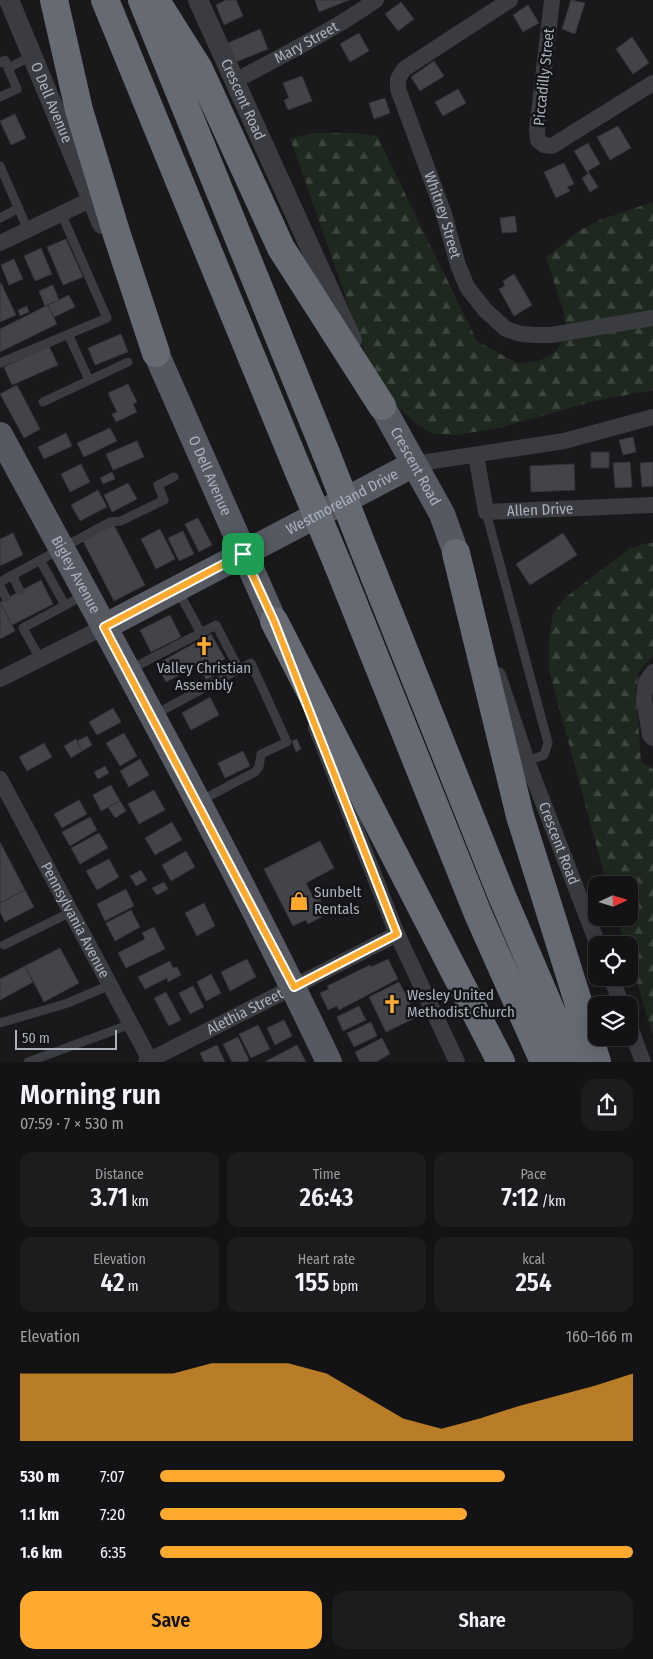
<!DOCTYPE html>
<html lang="en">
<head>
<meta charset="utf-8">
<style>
	:root { --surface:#131315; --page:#1c1c1e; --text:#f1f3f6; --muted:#9d9ea0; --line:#323234; --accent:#ffaa2e }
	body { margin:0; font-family:"Fira Sans Condensed",sans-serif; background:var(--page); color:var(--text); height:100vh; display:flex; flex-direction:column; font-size:19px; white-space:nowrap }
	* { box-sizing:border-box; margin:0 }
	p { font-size:16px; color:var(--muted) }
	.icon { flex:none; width:28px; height:28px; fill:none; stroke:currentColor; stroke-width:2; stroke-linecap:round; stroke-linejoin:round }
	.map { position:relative; height:1062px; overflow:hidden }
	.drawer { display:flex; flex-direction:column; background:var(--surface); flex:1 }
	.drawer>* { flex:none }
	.needle { width:32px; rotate:86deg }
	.fabs { position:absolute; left:588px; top:876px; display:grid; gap:10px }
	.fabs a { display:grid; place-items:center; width:50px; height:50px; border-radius:10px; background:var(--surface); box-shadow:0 5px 20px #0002,0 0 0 1px var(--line); font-size:25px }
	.scale { position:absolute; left:15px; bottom:12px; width:102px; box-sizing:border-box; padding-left:5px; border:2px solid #abb1bd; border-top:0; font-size:14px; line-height:18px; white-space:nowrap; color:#abb1bd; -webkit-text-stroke:4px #141417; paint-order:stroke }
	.pin { position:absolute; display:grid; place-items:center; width:42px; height:42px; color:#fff; margin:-21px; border-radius:10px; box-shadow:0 2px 8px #0006 }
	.round { display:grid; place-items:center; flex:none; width:52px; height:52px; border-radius:15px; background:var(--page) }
	.summary { display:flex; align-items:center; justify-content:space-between; height:85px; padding:0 20px }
	h1 { font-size:28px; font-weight:600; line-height:38px }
	.stats { display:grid; grid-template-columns:repeat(3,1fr); gap:8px; height:85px; padding:5px 20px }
	.stats div { display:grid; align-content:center; border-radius:12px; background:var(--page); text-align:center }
	.stats b { font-size:25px; font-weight:600 }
	.stats small { font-size:14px; font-weight:400 }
	.stats p { font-size:14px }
	.chart { height:140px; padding:10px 20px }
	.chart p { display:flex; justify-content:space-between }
	.chart svg { width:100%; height:90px; margin-top:5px; fill:var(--accent); opacity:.7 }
	.action { display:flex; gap:10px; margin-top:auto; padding:10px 20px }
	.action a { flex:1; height:58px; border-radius:15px; background:var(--accent); color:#111; font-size:20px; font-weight:600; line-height:58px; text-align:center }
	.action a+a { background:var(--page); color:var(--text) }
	ul { padding:0 20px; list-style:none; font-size:16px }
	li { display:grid; grid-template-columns:80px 60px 1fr; align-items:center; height:38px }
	li i { height:12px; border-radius:6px; background:var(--accent) }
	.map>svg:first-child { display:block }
	.forest { fill:url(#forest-firs) }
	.building { fill:#434449; stroke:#333338 }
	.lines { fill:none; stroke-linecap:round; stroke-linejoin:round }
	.service { stroke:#3a3c41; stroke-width:9 }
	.minor { stroke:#3a3c41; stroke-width:16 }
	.tertiary { stroke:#3a3c41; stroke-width:20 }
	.primary { stroke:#565961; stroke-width:26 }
	.motorway { stroke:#656a73; stroke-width:28 }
	.motorway-bridge { stroke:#656a73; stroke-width:28 }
	.route-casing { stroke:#fff; stroke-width:10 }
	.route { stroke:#ffaa2e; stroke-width:6 }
	.labels { text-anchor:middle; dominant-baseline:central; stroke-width:5; stroke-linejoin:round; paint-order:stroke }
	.street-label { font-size:15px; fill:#abb1bd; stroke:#141417 }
	.poi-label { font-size:15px; fill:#abb1bd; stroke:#141417; text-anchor:start }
</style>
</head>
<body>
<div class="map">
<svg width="653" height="1062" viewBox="0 0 653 1062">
	<defs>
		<pattern id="forest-firs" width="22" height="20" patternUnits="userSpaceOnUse" patternTransform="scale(1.25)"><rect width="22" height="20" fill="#1f281f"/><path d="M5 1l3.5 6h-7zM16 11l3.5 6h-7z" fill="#3d453e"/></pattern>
	</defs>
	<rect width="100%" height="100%" fill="#19191c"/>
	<path class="forest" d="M315,133H355L377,136L477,341L517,363L539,361L555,352L568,333L563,310L546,257L582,229L600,220L653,202V390L594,401L499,428L456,435L433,434L415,423L383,392L372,372L290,138Z
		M648,543H653V656L639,671L636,691L641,762L653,769V1036L629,956V945H625L617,918H629V885H607L549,670V640L553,614L565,598L630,548Z"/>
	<path class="building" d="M226,0H236L243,16L224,25L216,5Z
		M315,0H349L319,12Z
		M571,0L585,3L575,34L562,29Z
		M401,2L414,19L398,31L385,14Z
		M528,5L539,23L523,32L513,15Z
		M260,29L268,49L236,62L228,43Z
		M359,33L369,51L350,62L340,44Z
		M632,37L649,63L633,74L616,49Z
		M434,61L444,76L420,91L411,77Z
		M302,76L312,101L288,110L284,100L289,98L283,83Z
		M458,89L466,103L443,116L435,102Z
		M385,98L390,113L374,119L369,103Z
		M15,114L26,138L11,145L0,121Z
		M618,126L631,148L610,160L597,137Z
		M588,143L600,164L588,171L598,187L590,192L582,178L588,174L574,151Z
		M564,163L574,184L567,187L570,191L556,198L544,172Z
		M515,216L517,232L502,233L500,218Z
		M66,239L83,277L63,285L47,247Z
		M41,248L52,274L35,281L24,256Z
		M14,259L23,279L9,285L1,265Z
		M514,274L532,305L514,316L499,289L505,286L503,281Z
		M1,283L16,315L0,322V284Z
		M53,285L59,300L45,306L39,291Z
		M69,295L75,307L54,317L48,305Z
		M48,305L57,324L0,352V329Z
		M27,306L29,312L20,316L18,310Z
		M121,334L128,352L95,365L88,348Z
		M49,346L58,365L12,385L4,367Z
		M128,384L137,402L133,404L137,412L116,422L112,414L117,412L108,393Z
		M17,385L40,429L24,438L0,394Z
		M110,428L117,441L84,457L77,443Z
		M66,433L72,446L44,459L38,447Z
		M633,437L636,452L623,455L619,440Z
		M137,441L144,457L113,470L106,454Z
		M591,452H609V468H591Z
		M630,462L632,487L615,488L613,463Z
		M653,462V486L642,487L640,463Z
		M81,464L90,482L70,492L61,474Z
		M574,464L575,490L531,492L530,466Z
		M112,472L115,479L103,484L100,478Z
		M128,483L137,499L112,512L104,495Z
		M98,490L107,507L80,521L71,505Z
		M198,518L212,545L199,552L185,524Z
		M113,523L145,585L114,601L82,539Z
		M160,529L175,559L156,569L141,539Z
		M183,531L194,554L179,561L168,538Z
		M13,533L23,555L0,566V539Z
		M563,533L577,555L530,585L516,564Z
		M41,580L53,604L12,625L0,602Z
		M0,602L15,631L0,639Z
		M170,615L181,637L151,652L140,630Z
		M211,634L225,659L217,663L222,671L206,680L202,672L199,674L195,667L166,682L157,664Z
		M210,697L219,715L191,730L182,713Z
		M113,708L121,722L97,735L89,722Z
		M124,733L137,756L120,766L106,743Z
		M87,736L92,745L82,751L77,741Z
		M76,739L82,751L71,758L64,746Z
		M297,739L301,749L296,752L292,741Z
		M44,743L52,757L27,771L19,757Z
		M243,751L250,766L225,778L218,763Z
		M140,759L149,775L129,787L120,771Z
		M105,766L109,773L98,779L94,772Z
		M111,785L120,801L101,811L93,795Z
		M154,790L165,810L139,824L128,804Z
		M79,800L87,814L62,828L54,814Z
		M120,801L126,811L115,818L108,807Z
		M90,817L97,830L70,846L62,832Z
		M172,822L182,840L155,855L145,838Z
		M99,833L108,848L80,864L71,848Z
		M320,841L334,868L306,883L313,897L318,895L327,914L308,924L306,920L293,926L264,869Z
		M0,842L25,890L0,903Z
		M186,851L195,867L171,881L162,865Z
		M109,859L119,877L97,890L86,871Z
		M141,870L147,880L136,886L130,876Z
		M164,882L168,889L157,895L152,888Z
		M126,889L134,906L105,921L97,904Z
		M25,890L34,907L5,922L0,912V903Z
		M204,903L215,926L197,936L185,913Z
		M131,910L140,927L115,941L106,923Z
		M154,927L165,949L126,968L118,953L145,939L142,933Z
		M60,948L79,983L44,1002L25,966Z
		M247,959L256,977L230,991L221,972Z
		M388,959L398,979L339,1010L337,1006L328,1010L320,993L329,989L327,986L370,965L371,967Z
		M170,961L173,968L177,967L181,975L168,982L167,978L145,989L138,977Z
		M25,966L33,982L0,1000V979Z
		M211,974L221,993L206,1001L197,982Z
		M399,982L404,992L408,990L412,999L409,1001L417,1017L386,1032L369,997Z
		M193,986L204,1007L190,1014L179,993Z
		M166,992L181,1020L169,1026L154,998Z
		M359,1006L366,1020L343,1031L337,1017Z
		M284,1020L292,1036L275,1045L267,1028Z
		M371,1022L377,1036L354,1047L347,1033Z
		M258,1025L270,1049L251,1058L239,1034Z
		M238,1037L249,1060L246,1062H232L223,1044Z
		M382,1038L390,1054L376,1062H360L355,1052Z
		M217,1045L225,1062H204L200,1053Z
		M297,1045L306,1062H266V1061Z"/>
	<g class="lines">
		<path class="service" d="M0,63L5,60L8,68L32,56
			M0,97L17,89L8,68
			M0,166L28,230
			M0,218L19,208
			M68,334L89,380
			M0,363L107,318L61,213
			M43,402L128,362
			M486,512L548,743L544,755L527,761
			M40,560L65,605
			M12,575L20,591
			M0,582L110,522L121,521L164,500L158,485L174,477
			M0,586L6,598
			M178,591L201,633
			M40,659L23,628L84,595
			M131,669L216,625L239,669L154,715
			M200,801L255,772L259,767L261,754L287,742L251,663L239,669
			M4,945L71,912
			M0,1023L68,1003L110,985
			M28,1062L131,1024"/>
		<g class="minor">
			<path id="s1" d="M510,0L404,69L398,79V89L444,214L458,265L467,287L485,310L506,329L521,334L535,335H551L653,318"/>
			<path d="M552,0L537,130L538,140L544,145L552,146L653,83"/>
			<path id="s2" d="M235,81C283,55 332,31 376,0"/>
			<path d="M0,243L92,199"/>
			<path id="s3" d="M476,455L486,512L653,505"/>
			<path d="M414,464L564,441L653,417"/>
			<path d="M653,672L646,682L644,699L650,735L653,738"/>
			<path id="s4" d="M498,675L527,761L598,945"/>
			<path d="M0,679L104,627"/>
			<path d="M316,727L397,934L457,1062"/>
			<path id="s5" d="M0,779L151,1062"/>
			<path d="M611,978L622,1005"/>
			<path d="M629,1024L643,1062"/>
			<path id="s6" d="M146,1062L397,934"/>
		</g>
		<g class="tertiary">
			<path id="s7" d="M9,0L102,224"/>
			<path id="s8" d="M198,0L352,340"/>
		</g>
		<g class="primary">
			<path id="s9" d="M156,353L274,621"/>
			<path id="s10" d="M382,406L442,514L456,553"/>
			<path id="s11" d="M0,435C112,642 228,849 329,1062"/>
			<path id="s12" d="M104,627L414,464"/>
		</g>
		<path class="motorway" d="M54,0L79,110L117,235L156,353
			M105,0L298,470
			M142,0L326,453
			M158,4L199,69L281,248L382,406
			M364,550L502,896L573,1062
			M456,553L520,816L597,1062
			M338,565L478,914L544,1062
			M274,621L501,1062"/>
		<path class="motorway-bridge" d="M326,453L364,550
			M298,470L338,565"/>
	</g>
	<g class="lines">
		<g class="route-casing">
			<path id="route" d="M243,554L274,621L397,934L294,987L104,627Z"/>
		</g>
		<use href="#route" class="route"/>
	</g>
	<defs>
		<g id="church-bare" transform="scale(1.5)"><path d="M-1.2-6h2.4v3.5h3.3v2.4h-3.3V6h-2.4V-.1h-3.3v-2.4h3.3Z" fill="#ffaa2e" stroke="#141417" stroke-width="2.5" paint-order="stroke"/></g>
		<g id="shop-bare" transform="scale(1.5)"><path d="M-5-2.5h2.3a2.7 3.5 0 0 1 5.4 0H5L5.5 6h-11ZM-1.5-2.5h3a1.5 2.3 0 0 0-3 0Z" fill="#ffaa2e" stroke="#141417" stroke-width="2.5" paint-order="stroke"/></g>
	</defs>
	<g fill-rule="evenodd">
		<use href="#church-bare" x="204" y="646"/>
		<use href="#shop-bare" x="299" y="901"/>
		<use href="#church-bare" x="392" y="1004"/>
	</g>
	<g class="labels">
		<g class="street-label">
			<text stroke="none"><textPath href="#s2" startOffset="81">Mary Street</textPath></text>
			<text transform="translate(544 77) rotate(-84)">Piccadilly Street</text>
			<text stroke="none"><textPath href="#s8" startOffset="109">Crescent Road</textPath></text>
			<text stroke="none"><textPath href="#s7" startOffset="111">O Dell Avenue</textPath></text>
			<text stroke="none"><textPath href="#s1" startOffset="282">Whitney Street</textPath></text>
			<text stroke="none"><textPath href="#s10" startOffset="69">Crescent Road</textPath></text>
			<text stroke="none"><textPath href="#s9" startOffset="134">O Dell Avenue</textPath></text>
			<text stroke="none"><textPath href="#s12" startOffset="269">Westmoreland Drive</textPath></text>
			<text stroke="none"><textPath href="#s3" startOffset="112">Allen Drive</textPath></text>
			<text stroke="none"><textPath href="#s11" startOffset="159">Bigley Avenue</textPath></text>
			<text stroke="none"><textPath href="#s4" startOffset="179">Crescent Road</textPath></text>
			<text stroke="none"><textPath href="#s5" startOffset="160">Pennsylvania Avenue</textPath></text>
			<text stroke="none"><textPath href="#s6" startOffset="111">Alethia Street</textPath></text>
		</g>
		<g class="poi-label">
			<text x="204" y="668" text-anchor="middle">Valley Christian<tspan x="204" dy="17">Assembly</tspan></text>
			<text x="314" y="892">Sunbelt<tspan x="314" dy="17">Rentals</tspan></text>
			<text x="407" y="995">Wesley United<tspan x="407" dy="17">Methodist Church</tspan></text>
		</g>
	</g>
</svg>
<div class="fabs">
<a><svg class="needle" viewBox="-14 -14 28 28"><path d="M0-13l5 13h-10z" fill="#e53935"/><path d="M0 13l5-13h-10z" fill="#9d9ea0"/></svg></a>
<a><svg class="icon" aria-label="locate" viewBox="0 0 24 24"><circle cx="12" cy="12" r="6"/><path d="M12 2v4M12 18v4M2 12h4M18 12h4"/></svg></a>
<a><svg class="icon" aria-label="layers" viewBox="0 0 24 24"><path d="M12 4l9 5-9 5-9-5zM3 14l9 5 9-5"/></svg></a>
</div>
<div class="scale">50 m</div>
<div class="pin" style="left:243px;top:554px;background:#1e9e55"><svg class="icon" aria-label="arrive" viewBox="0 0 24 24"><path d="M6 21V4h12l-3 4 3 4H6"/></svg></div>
</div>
<section class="drawer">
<div class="summary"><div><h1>Morning run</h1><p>07:59 · 7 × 530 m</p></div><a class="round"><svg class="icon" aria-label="share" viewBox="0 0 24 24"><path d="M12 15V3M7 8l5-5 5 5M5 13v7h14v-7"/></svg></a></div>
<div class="stats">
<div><p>Distance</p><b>3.71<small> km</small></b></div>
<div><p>Time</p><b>26:43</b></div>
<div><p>Pace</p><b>7:12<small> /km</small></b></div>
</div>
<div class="stats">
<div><p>Elevation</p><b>42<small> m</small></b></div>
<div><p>Heart rate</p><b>155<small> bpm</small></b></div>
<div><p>kcal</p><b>254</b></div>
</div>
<div class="chart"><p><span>Elevation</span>160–166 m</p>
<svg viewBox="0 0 160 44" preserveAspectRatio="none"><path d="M0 44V11L10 11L20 11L30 11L40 11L50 6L60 6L70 6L80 11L90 22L100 33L110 38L120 33L130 27L140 22L150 17L160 11V44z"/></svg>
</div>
<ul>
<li><b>530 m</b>7:07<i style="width:73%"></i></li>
<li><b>1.1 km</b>7:20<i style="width:65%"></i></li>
<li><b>1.6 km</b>6:35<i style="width:100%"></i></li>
</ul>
<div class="action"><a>Save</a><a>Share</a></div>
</section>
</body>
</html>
